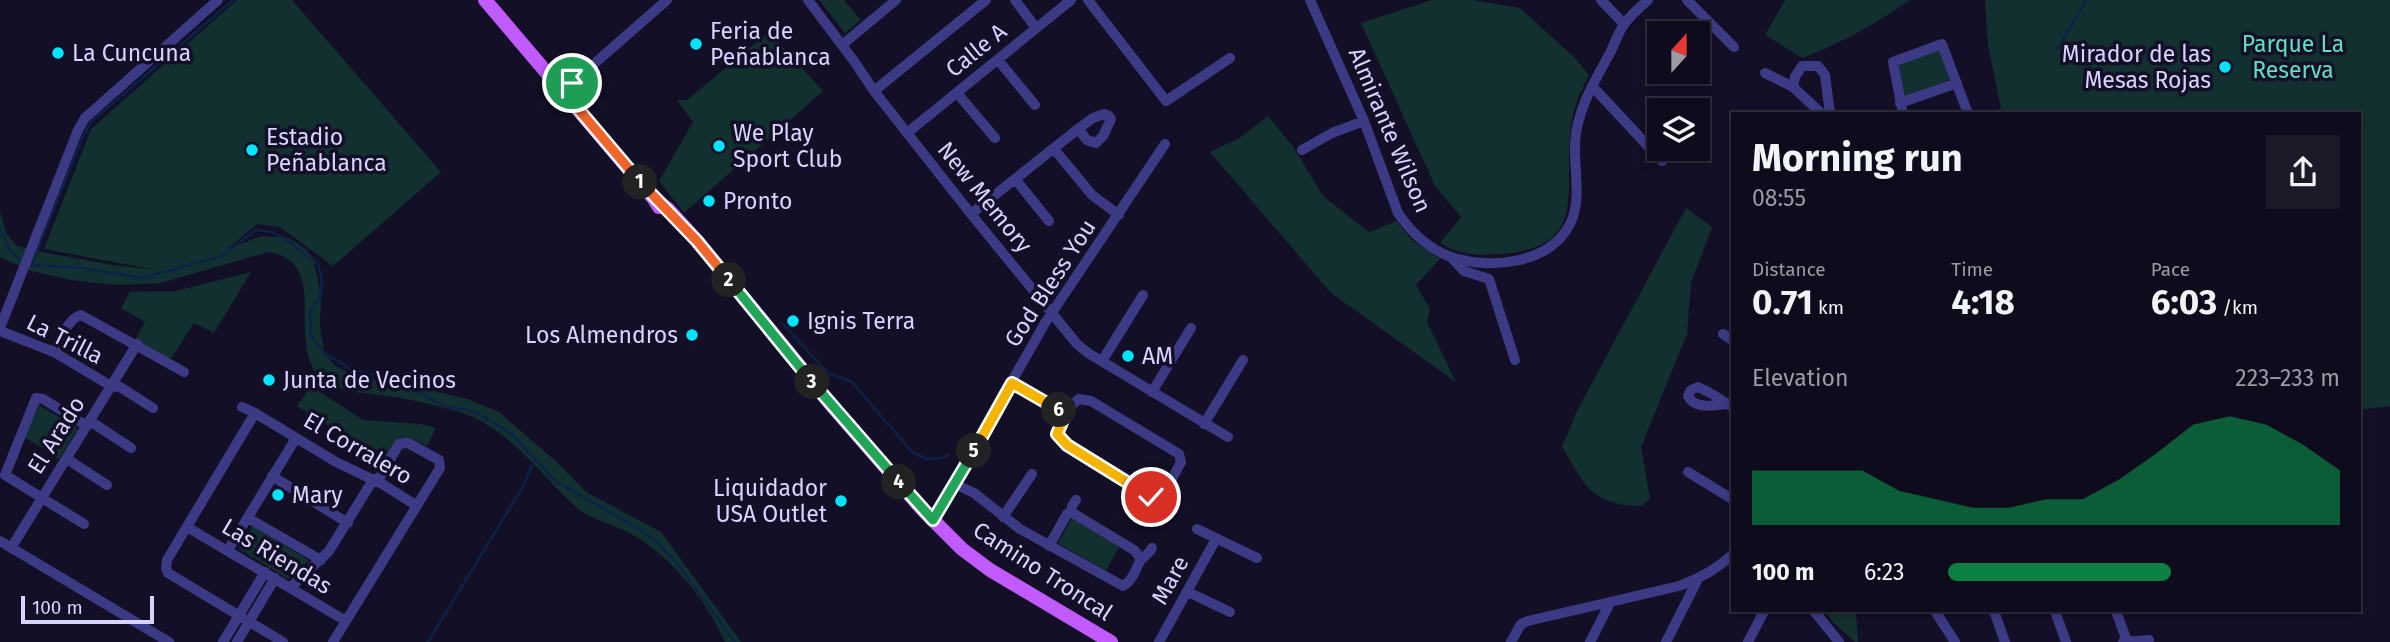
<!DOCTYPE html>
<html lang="en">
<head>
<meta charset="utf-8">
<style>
	:root { --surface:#0e0b1c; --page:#1c1929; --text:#f1f3f6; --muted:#9b9ba3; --line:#2e2b3b; --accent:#0b8043 }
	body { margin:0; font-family:"Fira Sans",sans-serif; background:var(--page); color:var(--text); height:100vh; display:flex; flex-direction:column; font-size:26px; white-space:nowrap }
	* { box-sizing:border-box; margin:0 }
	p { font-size:23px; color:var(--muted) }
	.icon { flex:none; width:38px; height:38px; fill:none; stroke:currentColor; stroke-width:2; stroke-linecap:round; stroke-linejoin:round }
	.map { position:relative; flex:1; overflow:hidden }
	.details { position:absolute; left:1731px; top:112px; width:630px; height:500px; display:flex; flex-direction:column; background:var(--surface); border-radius:0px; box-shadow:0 4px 10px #0003,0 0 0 2px var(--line) }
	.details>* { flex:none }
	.needle { width:46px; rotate:21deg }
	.buttons { position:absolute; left:1647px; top:21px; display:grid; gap:14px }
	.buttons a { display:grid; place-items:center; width:63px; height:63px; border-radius:0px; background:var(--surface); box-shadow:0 4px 10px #0003,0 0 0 2px var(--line); font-size:35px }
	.scale { position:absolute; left:21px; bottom:18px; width:133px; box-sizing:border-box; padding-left:7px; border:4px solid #d9d4ff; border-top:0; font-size:19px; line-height:24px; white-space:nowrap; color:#d9d4ff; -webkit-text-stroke:5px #130f26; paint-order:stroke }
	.pin { position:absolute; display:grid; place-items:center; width:60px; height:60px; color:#fff; margin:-30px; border:4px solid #fff; border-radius:50%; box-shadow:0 2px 7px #0007 }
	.km { position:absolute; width:35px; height:35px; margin:-18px; border-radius:50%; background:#222; color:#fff; font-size:19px; line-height:35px; text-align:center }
	.round { display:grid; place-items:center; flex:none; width:74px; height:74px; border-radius:0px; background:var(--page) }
	.head { display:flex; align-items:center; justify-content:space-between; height:119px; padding:0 21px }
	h1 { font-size:38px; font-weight:700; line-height:52px }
	.stats { display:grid; grid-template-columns:repeat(3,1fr); gap:10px; height:119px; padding:7px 21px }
	.stats div { display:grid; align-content:center }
	.stats b { font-size:35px; font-weight:700 }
	.stats small { font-size:19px; font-weight:400 }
	.stats p { font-size:19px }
	.chart { height:196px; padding:14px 21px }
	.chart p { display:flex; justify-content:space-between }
	.chart svg { width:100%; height:126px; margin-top:7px; fill:var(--accent); opacity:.7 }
	ul { padding:0 21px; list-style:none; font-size:23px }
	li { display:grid; grid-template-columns:112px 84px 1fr; align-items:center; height:52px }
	li i { height:18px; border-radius:9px; background:var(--accent) }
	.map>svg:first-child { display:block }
	.green { fill:#12302f }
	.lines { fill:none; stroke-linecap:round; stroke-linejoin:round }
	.stream { stroke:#0c2248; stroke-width:2.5 }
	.minor { stroke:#3d3a85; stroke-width:10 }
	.major { stroke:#c25bff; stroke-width:14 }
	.split-1-casing { stroke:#fff; stroke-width:14 }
	.split-2-casing { stroke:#fff; stroke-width:14 }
	.split-3-casing { stroke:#fff; stroke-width:14 }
	.split-4-casing { stroke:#fff; stroke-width:14 }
	.split-5-casing { stroke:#fff; stroke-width:14 }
	.split-6-casing { stroke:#fff; stroke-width:14 }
	.split-7-casing { stroke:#fff; stroke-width:14 }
	.split-1 { stroke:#f0652b; stroke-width:9 }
	.split-2 { stroke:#f0652b; stroke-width:9 }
	.split-3 { stroke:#22a559; stroke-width:9 }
	.split-4 { stroke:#22a559; stroke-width:9 }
	.split-5 { stroke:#22a559; stroke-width:9 }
	.split-6 { stroke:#f5b400; stroke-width:9 }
	.split-7 { stroke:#f5b400; stroke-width:9 }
	.poi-dot { fill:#00e5ff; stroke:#130f26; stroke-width:2.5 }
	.labels { text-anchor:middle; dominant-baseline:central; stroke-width:7; stroke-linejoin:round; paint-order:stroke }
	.poi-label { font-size:23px; fill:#d9d4ff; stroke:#130f26; text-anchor:start }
	.park-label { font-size:23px; fill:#5fe0c0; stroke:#130f26 }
	.street-label { font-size:23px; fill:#d9d4ff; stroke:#130f26 }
</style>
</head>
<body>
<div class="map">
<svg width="2390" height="642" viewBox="0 0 2390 642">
	<rect width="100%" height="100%" fill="#130f26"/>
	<path class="green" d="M237,0H292L441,172L333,266L280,227L257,224L229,248L262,236L289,238L303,247L313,257L321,296L320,325L324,352L335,366L356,376L405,384L467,399L499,412L560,465L586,492L661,532L741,642H725C707,601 669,553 629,533C612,524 590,519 576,507C540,475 510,429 463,413C443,407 421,402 401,398C377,393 338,395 320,377C285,340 332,262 268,252L161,283L116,285L71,280L31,271L0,257V211L6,233L16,245L36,251L113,265L157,270L44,249L91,129Z
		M819,0H844L861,20L845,33Z
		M1432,0H1472L1520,8L1575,58L1589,75C1579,94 1571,114 1570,136C1565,197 1586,247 1502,254C1481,256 1458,255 1440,243L1461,217L1435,186L1361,23Z
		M1785,0H1910C1876,24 1841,43 1802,58L1765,35Z
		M1985,0H2390V406L2359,410V114H2003L2001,109L1998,114H1990L2001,108L1988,46Z
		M769,32L823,91L684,213L659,181L693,122L677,100H687Z
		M1940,50L1951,79L1905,97L1896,68L1901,62Z
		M1268,116L1294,148L1323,196L1369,232L1396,221L1414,242L1440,259L1416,285L1430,309L1427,322L1456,382L1331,293L1210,152L1241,137Z
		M1686,208L1712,227L1691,283L1687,334L1641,447L1650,498L1642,506C1624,507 1598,501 1586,485C1577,474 1570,459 1562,447L1578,409Z
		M251,272L214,333L194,323L170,360L135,340L145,322L121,308L130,292L176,291Z
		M311,386L363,420L420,424L436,428L427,446L409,438L378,472L370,468L379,451L347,437L297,406Z
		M39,405L78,428L59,459L24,437Z
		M1072,518L1119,547L1106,571L1058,543Z
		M252,526L309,560L288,579L239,549Z
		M1824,611H1856L1858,642H1855L1834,623Z"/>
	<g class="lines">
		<path class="stream" d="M2057,50L2086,0
			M0,228L9,249L22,263
			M29,265L81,268L142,278L222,256L255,230L271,232L284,238L318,264L322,281L320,297L310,312L311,336L325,354L351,369L396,380L444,406L474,411L513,435L555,481L634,526L658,543L679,566L735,642
			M31,266L84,134L92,121L233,0
			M783,324L828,373L852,382L912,452L927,459L941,458L949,455
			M428,642L522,488L534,461"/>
		<path class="minor" d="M808,0L854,61L874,91L971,214L1077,344L1088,353L1228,437
			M1015,0L1036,28
			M1088,0L1166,101L1230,58
			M1310,0L1364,121L1398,213C1411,232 1429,249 1451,257C1490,270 1550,264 1570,224C1582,201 1574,170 1575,145C1576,110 1595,81 1611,51C1615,42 1619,31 1625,23C1632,14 1640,7 1648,0
			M1601,0L1624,24
			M1687,0L1734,47
			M842,45L896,0
			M998,60L1035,105
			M1765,73L1793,87L1822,114
			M1592,86L1662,161
			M1793,87L1795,77L1802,66H1818L1825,75L1830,114
			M563,91L667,0
			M874,91L986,0
			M957,93L995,138
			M1900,103L1957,83
			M1903,114L1893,62L1942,44L1968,114
			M907,133L1071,0
			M1054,149L1092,195L1119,215
			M1302,150L1332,133L1364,121
			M1015,179L1049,221
			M971,214L1078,129L1093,118L1104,114L1109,116L1111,119L1103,136L1096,143L1087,140L1078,129
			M1451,257L1464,271L1489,279L1515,360
			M0,328L78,130L85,118L218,0
			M0,331L54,352L111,386L120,387L153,408
			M1723,334L1732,340
			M54,352C61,340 67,319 81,315L184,372
			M1102,361L1143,295
			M1012,383L1066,413
			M1152,392L1191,328
			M1079,399L1091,401L1179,454L1181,462L1164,494L1156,499L1151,497L1067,445L1057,434C1060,420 1068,407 1079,399Z
			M1727,404C1714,405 1695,410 1688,396L1691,390L1698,387C1710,392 1722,400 1732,407
			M242,407L255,413L336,462L384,485L417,506
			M255,413L167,560L166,568L168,573L283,642
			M90,421L131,448
			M1204,424L1243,360
			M67,459L107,485
			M1688,472L1732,499
			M272,476L348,523
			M955,484L974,493L1020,529L1123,586C1132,581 1135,571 1140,561C1144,556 1149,554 1152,548
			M1071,512L1134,550L1141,559
			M1003,517L1032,474
			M248,518L321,560
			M933,520L1045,323L1165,144
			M84,524L5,475L36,398L43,399L87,426
			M187,527L346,621
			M1197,529L1257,558
			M0,541L169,642
			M1049,546L1067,514L1071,512L1072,506L1076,500
			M11,548L137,344
			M228,550L296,438
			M290,588L329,551L373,480L380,477L399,444L408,443L439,460L440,468L333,642
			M1188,592L1230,612
			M1814,611L1839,642
			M1935,611L1955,642
			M1994,611L2005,642
			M2055,611L2066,642
			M2116,611L2127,641
			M223,642L265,572
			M237,642L275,578
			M1159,642L1216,539
			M1511,642L1521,624L1528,621L1679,586C1699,579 1717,569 1732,555
			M1590,642L1610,603
			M1666,642L1698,579
			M1748,642L1764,611
			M2123,642L2149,640"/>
		<path class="major" d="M485,0L654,199L659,207
			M654,199L668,209L697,241L833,407L921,508L962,549L990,570L1111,642"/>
	</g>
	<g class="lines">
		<g class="split-1-casing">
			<path id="split-1" d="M572,83L563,91L640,182"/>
		</g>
		<g class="split-2-casing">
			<path id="split-2" d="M640,182L697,241L729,280"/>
		</g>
		<g class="split-3-casing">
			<path id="split-3" d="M729,280L812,382"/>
		</g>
		<g class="split-4-casing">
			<path id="split-4" d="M812,382L899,482"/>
		</g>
		<g class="split-5-casing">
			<path id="split-5" d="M899,482L933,520L974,451"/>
		</g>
		<g class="split-6-casing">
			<path id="split-6" d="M974,451L1012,383L1059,410"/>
		</g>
		<g class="split-7-casing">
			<path id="split-7" d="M1059,410L1066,413L1057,434L1067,445L1151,497"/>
		</g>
		<use href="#split-1" class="split-1"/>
		<use href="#split-2" class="split-2"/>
		<use href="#split-3" class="split-3"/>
		<use href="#split-4" class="split-4"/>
		<use href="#split-5" class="split-5"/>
		<use href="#split-6" class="split-6"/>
		<use href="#split-7" class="split-7"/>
	</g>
	<g class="poi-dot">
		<circle cx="696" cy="44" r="7"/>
		<circle cx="58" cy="53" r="7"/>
		<circle cx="2225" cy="67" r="7"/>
		<circle cx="719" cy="146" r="7"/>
		<circle cx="252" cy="150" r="7"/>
		<circle cx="709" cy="201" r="7"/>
		<circle cx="793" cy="321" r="7"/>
		<circle cx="692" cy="335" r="7"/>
		<circle cx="1128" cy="356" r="7"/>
		<circle cx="269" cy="380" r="7"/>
		<circle cx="278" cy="495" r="7"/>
		<circle cx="841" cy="501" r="7"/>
	</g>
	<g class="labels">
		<g class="poi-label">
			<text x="710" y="31">Feria de<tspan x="710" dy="26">Peñablanca</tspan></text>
			<text x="72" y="53">La Cuncuna</text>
			<text x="2211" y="54" text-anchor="end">Mirador de las<tspan x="2211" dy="26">Mesas Rojas</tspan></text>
			<text x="733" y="133">We Play<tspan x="733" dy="26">Sport Club</tspan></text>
			<text x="266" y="137">Estadio<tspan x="266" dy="26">Peñablanca</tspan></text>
			<text x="723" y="201">Pronto</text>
			<text x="807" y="321">Ignis Terra</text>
			<text x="678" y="335" text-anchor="end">Los Almendros</text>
			<text x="1142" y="356">AM</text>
			<text x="283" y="380">Junta de Vecinos</text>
			<text x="827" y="488" text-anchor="end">Liquidador<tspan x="827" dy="26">USA Outlet</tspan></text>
			<text x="292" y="495">Mary</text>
		</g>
		<g class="park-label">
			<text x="2293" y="44">Parque La<tspan x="2293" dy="26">Reserva</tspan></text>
		</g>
		<g class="street-label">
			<text transform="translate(976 50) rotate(-39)">Calle A</text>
			<text transform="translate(1390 130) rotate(67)">Almirante Wilson</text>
			<text transform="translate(985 197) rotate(51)">New Memory</text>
			<text transform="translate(1050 283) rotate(-57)">God Bless You</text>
			<text transform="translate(65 339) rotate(27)">La Trilla</text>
			<text transform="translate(56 435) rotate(-58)">El Arado</text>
			<text transform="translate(358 448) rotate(30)">El Corralero</text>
			<text transform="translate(277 556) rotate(31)">Las Riendas</text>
			<text transform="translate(1043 571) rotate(33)">Camino Troncal</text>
			<text transform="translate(1170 580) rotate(-61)">Mare</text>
		</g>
	</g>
</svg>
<div class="buttons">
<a><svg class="needle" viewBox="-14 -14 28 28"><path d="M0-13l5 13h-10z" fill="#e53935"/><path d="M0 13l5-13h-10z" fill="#9b9ba3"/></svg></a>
<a><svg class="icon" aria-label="layers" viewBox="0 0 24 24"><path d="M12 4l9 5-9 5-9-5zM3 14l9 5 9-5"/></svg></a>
</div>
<div class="scale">100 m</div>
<div class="pin" style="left:572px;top:83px;background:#1e9e55"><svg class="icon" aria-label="arrive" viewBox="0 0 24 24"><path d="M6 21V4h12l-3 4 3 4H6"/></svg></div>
<div class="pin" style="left:1151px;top:497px;background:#d93025"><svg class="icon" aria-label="check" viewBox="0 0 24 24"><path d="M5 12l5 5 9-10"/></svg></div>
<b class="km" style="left:640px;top:182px">1</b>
<b class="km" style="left:729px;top:280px">2</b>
<b class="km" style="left:812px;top:382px">3</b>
<b class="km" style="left:899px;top:482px">4</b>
<b class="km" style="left:974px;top:451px">5</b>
<b class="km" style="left:1059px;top:410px">6</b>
<section class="details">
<div class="head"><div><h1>Morning run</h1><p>08:55</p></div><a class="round"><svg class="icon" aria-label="share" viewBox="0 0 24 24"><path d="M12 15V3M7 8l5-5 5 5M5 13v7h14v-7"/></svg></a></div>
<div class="stats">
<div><p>Distance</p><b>0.71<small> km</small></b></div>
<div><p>Time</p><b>4:18</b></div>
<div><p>Pace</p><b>6:03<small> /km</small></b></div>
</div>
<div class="chart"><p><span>Elevation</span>223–233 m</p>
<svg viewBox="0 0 160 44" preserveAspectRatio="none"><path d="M0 44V25L10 25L20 25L30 25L40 32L50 35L60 38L70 38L80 35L90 35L100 28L110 19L120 9L130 6L140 9L150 16L160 25V44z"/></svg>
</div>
<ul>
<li><b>100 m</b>6:23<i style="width:57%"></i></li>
</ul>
</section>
</div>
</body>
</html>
